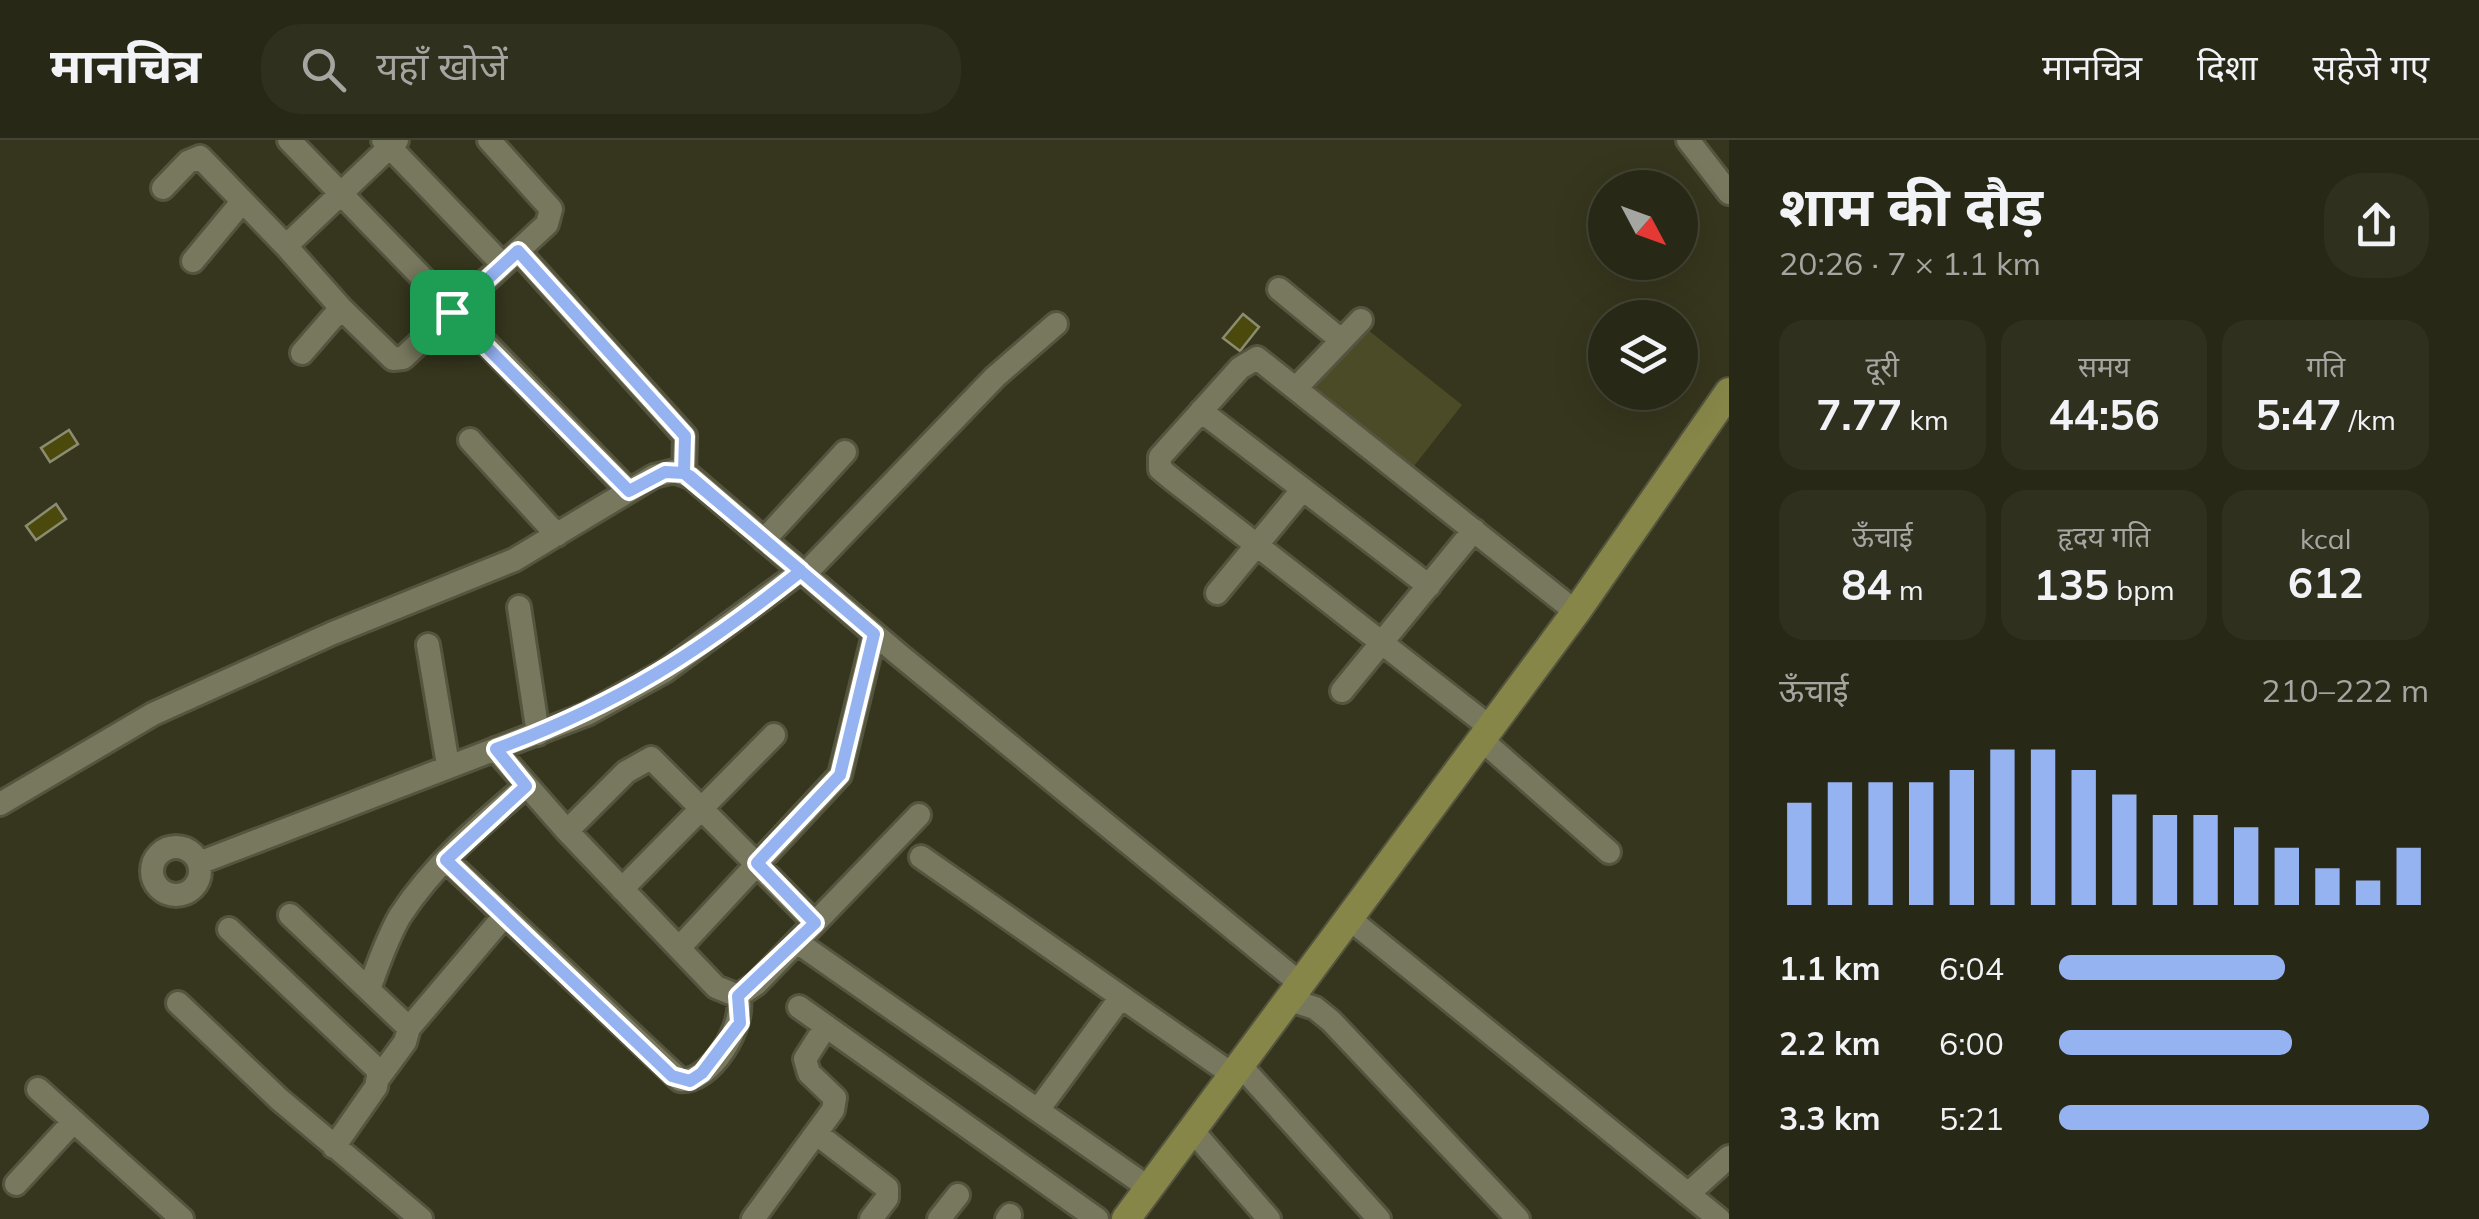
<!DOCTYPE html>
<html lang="hi">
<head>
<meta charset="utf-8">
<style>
	:root { --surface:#282816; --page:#30301f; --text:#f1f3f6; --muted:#a5a6a1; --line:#444435; --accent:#95b2f1 }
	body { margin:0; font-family:Mulish,"Noto Sans Devanagari",sans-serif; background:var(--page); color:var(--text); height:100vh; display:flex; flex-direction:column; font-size:38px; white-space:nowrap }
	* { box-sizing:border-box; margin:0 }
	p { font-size:32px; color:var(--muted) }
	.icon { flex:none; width:55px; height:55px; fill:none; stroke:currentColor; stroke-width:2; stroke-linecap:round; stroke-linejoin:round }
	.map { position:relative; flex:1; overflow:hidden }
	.drawer { display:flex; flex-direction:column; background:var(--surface); width:750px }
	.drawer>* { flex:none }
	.needle { width:65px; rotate:131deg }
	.buttons { position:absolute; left:1588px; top:30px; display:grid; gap:20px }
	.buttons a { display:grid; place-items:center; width:110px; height:110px; border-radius:50%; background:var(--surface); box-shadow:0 10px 40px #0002,0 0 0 2px var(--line); font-size:50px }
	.pin { position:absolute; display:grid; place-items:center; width:85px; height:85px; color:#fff; margin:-42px; border-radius:20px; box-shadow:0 5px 15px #0006 }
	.round { display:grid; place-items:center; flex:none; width:105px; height:105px; border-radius:40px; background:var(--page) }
	.overview { display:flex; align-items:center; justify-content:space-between; height:170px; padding:0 50px }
	h1 { font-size:55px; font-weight:700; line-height:75px }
	.figures { display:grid; grid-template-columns:repeat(3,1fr); gap:15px; height:170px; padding:10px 50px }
	.figures div { display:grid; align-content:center; border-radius:25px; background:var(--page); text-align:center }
	.figures b { font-size:42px; font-weight:700 }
	.figures small { font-size:28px; font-weight:400 }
	.figures p { font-size:28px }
	.chart { height:280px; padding:20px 50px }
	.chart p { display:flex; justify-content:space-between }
	.chart svg { width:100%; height:180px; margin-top:10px; stroke:var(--accent); stroke-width:6 }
	ul { padding:0 50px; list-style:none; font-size:32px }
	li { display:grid; grid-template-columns:160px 120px 1fr; align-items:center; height:75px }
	li i { height:25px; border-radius:12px; background:var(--accent) }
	header { display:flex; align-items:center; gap:60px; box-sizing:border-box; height:140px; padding:0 50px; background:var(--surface); border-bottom:2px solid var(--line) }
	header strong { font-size:48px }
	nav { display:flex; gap:55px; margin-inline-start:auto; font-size:35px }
	.search { width:700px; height:90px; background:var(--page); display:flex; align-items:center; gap:25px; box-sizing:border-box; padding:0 35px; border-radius:40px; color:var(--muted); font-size:38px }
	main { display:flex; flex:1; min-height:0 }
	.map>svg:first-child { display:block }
	.green { fill:#4b4b28 }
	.building { fill:#4b4a0c; stroke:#8c8c72; stroke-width:2.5 }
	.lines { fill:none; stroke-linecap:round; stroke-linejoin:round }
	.minor-casing { stroke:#54543f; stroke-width:28 }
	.major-casing { stroke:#54543f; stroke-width:32 }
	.minor { stroke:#77785e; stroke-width:22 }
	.major { stroke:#878649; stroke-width:28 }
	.route-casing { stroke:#fff; stroke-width:20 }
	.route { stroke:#95b2f1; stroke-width:12 }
</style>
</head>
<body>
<header>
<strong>मानचित्र</strong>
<div class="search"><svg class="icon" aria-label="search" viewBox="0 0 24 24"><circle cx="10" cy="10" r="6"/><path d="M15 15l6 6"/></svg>यहाँ खोजें</div>
<nav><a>मानचित्र</a><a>दिशा</a><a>सहेजे गए</a></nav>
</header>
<main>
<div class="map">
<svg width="1729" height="1079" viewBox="0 0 1729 1079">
	<rect width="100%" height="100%" fill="#36361e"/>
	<path class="green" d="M1363,186L1462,265L1414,326L1310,244Z"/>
	<path class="building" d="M1243,174L1259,187L1240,211L1223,198Z
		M69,290L78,304L50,322L41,308Z
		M56,364L66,379L36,400L26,386Z"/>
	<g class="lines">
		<g class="minor-casing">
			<path id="minor" d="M289,0L629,351
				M383,0L503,125
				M1688,0L1729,53
				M163,48L188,22L200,17L286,106L397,0
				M286,106L341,168
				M518,111L685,296L684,333
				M193,121L242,62
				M1279,149L1341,200
				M302,213L341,168L393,219L403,218L547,84L551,69L489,0
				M1296,248L1361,180
				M1201,271L1429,446
				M470,300L557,395
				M764,400L845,312
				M805,434L995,237L1056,184
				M1217,453L1303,349
				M519,467L538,594
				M428,505L448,625
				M1342,551L1474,390
				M1491,588L1172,339L1160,329V317L1240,228L1257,218L1576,472
				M1482,600L1609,712
				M495,609L567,691L716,847L738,856L756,844L919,675
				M0,664L153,574L333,493L514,420L654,336L674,331L691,337L897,513L1302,845
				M567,691L626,632L651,618L815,783
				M152 731a24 24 0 1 1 48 0a24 24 0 1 1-48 0Z
				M921,717L1233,935
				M446,720L680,940C710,944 747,884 738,856
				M199,723L587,574L665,531L801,431
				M622,749L774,595
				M290,775L409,888L405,902L380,936
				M1351,780L1719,1079
				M229,789L379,931L376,947L334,1007
				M797,802L1149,1048
				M679,808L840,635L874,494
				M369,849C378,825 387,798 400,776C433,725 480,685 526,646
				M1290,860L1315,868L1331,881L1518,1079
				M178,863L279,959L421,1079
				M799,867L1097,1079
				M409,888L504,776
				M1240,925L1379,1079
				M38,949L182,1079
				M1038,970L1121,857
				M1192,990L1269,1079
				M817,994L887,1048V1058L871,1079
				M16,1044L74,981
				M1688,1054L1729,1017
				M753,1079L833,970L835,958L809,933L805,919L826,886
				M939,1079L958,1055
				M1007,1079L1010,1075"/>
		</g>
		<g class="major-casing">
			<path id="major" d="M1126,1079L1576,472L1729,252"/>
		</g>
		<use href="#minor" class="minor"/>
		<use href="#major" class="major"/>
	</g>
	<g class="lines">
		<g class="route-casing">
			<path id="route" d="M452,172L629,351L665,332L684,333L801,431C699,512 619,564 496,609L526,646L446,720L672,936L690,941L702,933L740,883L738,856L815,783L757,723L840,635L874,494L691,337L684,333L685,296L518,111L452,172"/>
		</g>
		<use href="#route" class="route"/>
	</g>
</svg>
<div class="buttons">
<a><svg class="needle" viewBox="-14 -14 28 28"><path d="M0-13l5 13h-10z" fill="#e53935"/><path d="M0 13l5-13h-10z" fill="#a5a6a1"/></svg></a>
<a><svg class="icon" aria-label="layers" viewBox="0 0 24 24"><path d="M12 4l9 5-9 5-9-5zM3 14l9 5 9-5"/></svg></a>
</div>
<div class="pin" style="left:452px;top:172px;background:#1e9e55"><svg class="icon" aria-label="arrive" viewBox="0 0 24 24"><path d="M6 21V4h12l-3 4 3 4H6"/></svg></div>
</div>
<section class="drawer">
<div class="overview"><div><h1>शाम की दौड़</h1><p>20:26 · 7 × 1.1 km</p></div><a class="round"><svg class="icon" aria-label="share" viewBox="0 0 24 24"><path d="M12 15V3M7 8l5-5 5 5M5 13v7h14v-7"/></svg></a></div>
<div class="figures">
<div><p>दूरी</p><b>7.77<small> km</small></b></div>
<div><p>समय</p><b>44:56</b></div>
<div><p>गति</p><b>5:47<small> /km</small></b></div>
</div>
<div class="figures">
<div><p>ऊँचाई</p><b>84<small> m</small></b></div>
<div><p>हृदय गति</p><b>135<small> bpm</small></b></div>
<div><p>kcal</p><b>612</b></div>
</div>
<div class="chart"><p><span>ऊँचाई</span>210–222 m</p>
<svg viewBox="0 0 160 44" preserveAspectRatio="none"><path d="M5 44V19M15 44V14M25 44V14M35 44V14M45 44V11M55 44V6M65 44V6M75 44V11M85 44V17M95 44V22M105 44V22M115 44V25M125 44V30M135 44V35M145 44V38M155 44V30"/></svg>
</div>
<ul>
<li><b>1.1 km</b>6:04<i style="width:61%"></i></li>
<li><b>2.2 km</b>6:00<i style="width:63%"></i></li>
<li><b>3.3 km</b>5:21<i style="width:100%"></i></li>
</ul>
</section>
</main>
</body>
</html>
